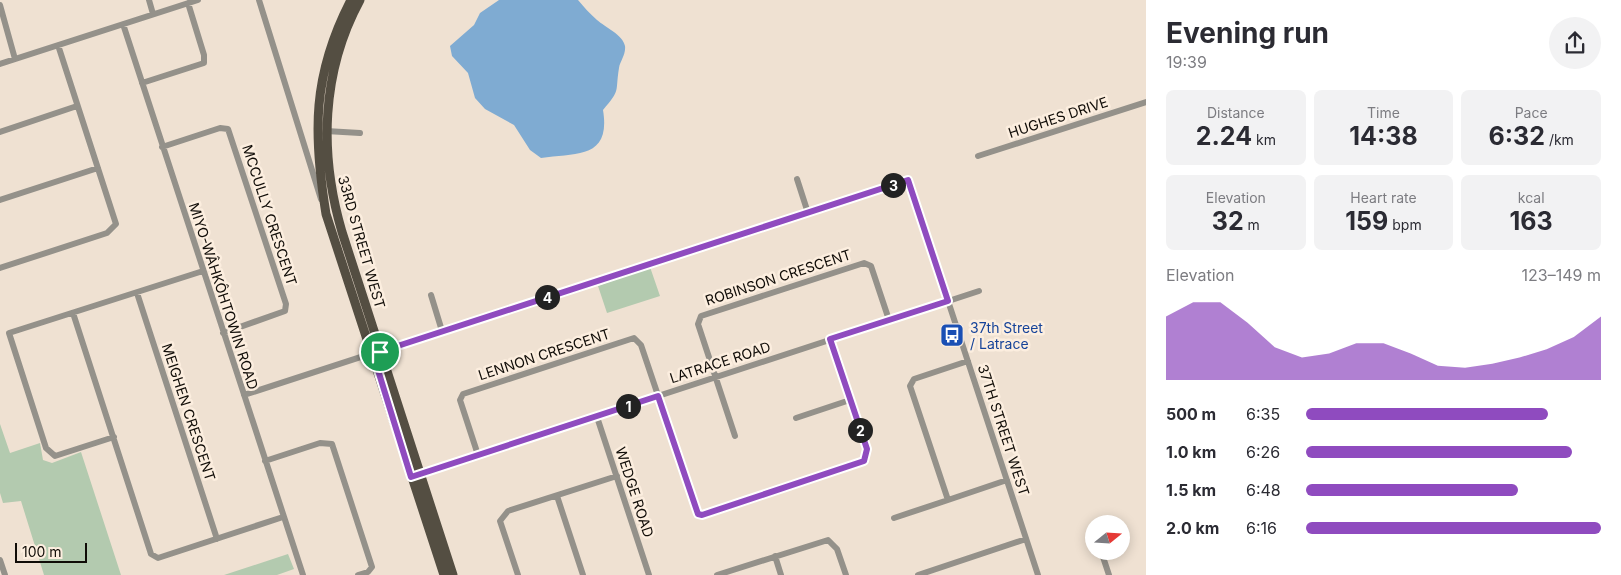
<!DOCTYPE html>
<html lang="en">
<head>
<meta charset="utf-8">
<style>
	:root { --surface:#fff; --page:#f2f2f3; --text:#2b2b33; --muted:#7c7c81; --accent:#8f4bbf }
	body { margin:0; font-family:Inter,sans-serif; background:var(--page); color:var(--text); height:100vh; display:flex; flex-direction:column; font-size:19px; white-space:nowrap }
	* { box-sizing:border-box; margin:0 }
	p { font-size:16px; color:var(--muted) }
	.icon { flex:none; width:28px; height:28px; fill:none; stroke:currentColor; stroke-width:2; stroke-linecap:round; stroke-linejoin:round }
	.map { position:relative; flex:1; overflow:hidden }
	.details { display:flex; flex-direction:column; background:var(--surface); width:475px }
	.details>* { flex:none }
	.needle { width:32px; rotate:72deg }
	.buttons { position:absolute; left:1085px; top:515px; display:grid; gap:10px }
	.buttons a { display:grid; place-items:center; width:45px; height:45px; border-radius:50%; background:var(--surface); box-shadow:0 2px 12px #0003; font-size:25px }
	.scale { position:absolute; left:15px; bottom:12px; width:72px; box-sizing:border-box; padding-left:5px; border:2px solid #100c07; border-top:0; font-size:14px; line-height:18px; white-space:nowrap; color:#100c07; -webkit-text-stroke:4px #fceedf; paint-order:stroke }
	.pin { position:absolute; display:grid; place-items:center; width:42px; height:42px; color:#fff; margin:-21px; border:2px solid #fff; border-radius:50%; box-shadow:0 1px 5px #0007 }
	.km { position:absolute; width:25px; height:25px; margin:-12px; border-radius:50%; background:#222; color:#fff; font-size:14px; line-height:25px; text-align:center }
	.round { display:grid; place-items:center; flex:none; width:52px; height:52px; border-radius:26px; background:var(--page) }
	.overview { display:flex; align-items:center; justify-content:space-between; height:85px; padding:0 20px }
	h1 { font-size:28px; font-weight:700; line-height:38px }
	.stats { display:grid; grid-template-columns:repeat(3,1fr); gap:8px; height:85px; padding:5px 20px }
	.stats div { display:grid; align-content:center; border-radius:8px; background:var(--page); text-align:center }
	.stats b { font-size:25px; font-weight:700 }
	.stats small { font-size:14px; font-weight:400 }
	.stats p { font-size:14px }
	.chart { height:140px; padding:10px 20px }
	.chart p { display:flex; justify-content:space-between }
	.chart svg { width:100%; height:90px; margin-top:5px; fill:var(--accent); opacity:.7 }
	ul { padding:0 20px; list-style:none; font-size:16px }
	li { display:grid; grid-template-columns:80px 60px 1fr; align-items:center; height:38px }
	li i { height:12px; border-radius:6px; background:var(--accent) }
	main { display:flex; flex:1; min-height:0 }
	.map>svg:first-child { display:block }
	.green { fill:#b3caaf }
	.water { fill:#7fabd2 }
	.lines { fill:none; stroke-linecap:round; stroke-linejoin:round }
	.minor { stroke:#94918a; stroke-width:6 }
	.major { stroke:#544e42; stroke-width:9 }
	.route-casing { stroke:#fff; stroke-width:10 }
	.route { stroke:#8f4bbf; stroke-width:6 }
	.labels { text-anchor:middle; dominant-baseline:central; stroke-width:5; stroke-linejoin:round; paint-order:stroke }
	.street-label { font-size:14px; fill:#100c07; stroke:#fceedf }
	.transit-label { font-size:14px; fill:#164399; stroke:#fceedf; text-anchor:start }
</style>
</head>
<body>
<main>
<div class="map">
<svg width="1146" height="575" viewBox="0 0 1146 575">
	<rect width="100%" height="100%" fill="#efe1d2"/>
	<path class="green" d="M650,267L660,296L607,313L598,286Z
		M0,424L10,453L40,443L43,460L52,463L81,452L121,575H44L21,501L3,503L0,493Z
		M288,554L294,569L277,575H224Z"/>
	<path class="water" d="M499,0H578C584,7 590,14 597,20C605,27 623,35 625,46C626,55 620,61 619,68C615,93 621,89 603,110C611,159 577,153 541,158L530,150L514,125L485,109L475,98L468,73L452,56L450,46L474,25L480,13Z"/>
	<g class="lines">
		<path class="minor" d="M149,0L153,14
			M259,0L321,199
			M0,5L15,59
			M123,24L303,575
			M0,64L198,0
			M142,83L204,63V55L188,3
			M326,131L360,133
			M0,132L77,106
			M162,147L220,128L228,129L286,304L285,311L223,333
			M978,156L1146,102
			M797,179L808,213
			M0,200L98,168
			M0,268L107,233L116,224L58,45
			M137,293L217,539
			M431,295L442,331
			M73,313L151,554L158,558L283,517
			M968,361L914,379L910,386L948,500L1007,480
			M244,395L908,179L1038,575
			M597,417L649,575
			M796,418L850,400
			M735,436L698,324L701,316L864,263L871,266L889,320
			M114,437L55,456L46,448L9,333L203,271
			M478,455L460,400L463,394L634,338L641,345L698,514L702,515L860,463L866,458L867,449L830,339
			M265,461L320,443L332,444L372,567L368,572L358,575
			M417,475L979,291
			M557,496L583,575
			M894,518L948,500
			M1101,551L1109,575
			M775,556L781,575
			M0,560L5,575
			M518,575L500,521L508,511L617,476
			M717,575L828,540L837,549L846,575
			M918,575L1026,539"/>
		<path class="major" d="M351,0C312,75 313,134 326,214L444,575
			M360,0C321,72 319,154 342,232L453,575"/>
	</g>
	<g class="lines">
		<g class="route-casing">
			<path id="route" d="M908,180L948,301L830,339L867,449L864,461L702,515L698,514L658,396L411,477L373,354Z"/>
		</g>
		<use href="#route" class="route"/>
	</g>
	<defs>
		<g id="bus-square" transform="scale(1.25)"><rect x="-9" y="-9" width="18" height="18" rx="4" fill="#1a4fb4" stroke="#fceedf"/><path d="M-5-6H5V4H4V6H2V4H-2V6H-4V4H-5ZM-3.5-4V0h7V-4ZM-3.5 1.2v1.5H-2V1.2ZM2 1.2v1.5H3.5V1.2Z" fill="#fff"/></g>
	</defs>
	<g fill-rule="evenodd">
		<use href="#bus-square" x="952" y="335"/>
	</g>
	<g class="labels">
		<g class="street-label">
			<text transform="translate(1058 117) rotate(-18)">HUGHES DRIVE</text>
			<text transform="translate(270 215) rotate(72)">MCCULLY CRESCENT</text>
			<text transform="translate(362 242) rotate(74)">33RD STREET WEST</text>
			<text transform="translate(778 277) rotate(-18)">ROBINSON CRESCENT</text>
			<text transform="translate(224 296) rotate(72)">MIYO-WÂHKÔHTOWIN ROAD</text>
			<text transform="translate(544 354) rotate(-18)">LENNON CRESCENT</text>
			<text transform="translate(720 362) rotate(-18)">LATRACE ROAD</text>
			<text transform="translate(189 412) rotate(72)">MEIGHEN CRESCENT</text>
			<text transform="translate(1004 430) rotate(72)">37TH STREET WEST</text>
			<text transform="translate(635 492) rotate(72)">WEDGE ROAD</text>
		</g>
		<g class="transit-label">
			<text x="970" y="327">37th Street<tspan x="970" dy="16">/ Latrace</tspan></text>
		</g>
	</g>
</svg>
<div class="buttons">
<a><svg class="needle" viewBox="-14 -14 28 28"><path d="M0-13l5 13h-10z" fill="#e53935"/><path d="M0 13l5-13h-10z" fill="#7c7c81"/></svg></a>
</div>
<div class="scale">100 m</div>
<div class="pin" style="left:380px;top:352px;background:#1e9e55"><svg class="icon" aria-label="arrive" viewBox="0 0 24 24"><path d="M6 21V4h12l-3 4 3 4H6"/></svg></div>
<b class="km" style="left:628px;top:406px">1</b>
<b class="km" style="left:860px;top:430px">2</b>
<b class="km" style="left:893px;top:185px">3</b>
<b class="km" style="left:547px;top:297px">4</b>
</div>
<section class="details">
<div class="overview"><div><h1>Evening run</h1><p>19:39</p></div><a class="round"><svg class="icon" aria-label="share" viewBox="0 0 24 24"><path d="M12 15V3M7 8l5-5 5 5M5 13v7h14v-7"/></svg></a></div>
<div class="stats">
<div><p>Distance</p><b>2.24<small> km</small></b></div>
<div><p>Time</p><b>14:38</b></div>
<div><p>Pace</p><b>6:32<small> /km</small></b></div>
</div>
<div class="stats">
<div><p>Elevation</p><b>32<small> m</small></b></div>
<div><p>Heart rate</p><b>159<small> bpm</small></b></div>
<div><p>kcal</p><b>163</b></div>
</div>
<div class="chart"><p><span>Elevation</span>123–149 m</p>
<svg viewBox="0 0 160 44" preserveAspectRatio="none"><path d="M0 44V13L10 6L20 6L30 16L40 28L50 33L60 31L70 26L80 26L90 31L100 37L110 38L120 36L130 33L140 29L150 23L160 13V44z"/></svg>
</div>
<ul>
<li><b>500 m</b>6:35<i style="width:82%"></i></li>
<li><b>1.0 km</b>6:26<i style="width:90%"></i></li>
<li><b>1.5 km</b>6:48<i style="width:72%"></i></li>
<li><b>2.0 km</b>6:16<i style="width:100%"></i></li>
</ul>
</section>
</main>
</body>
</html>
